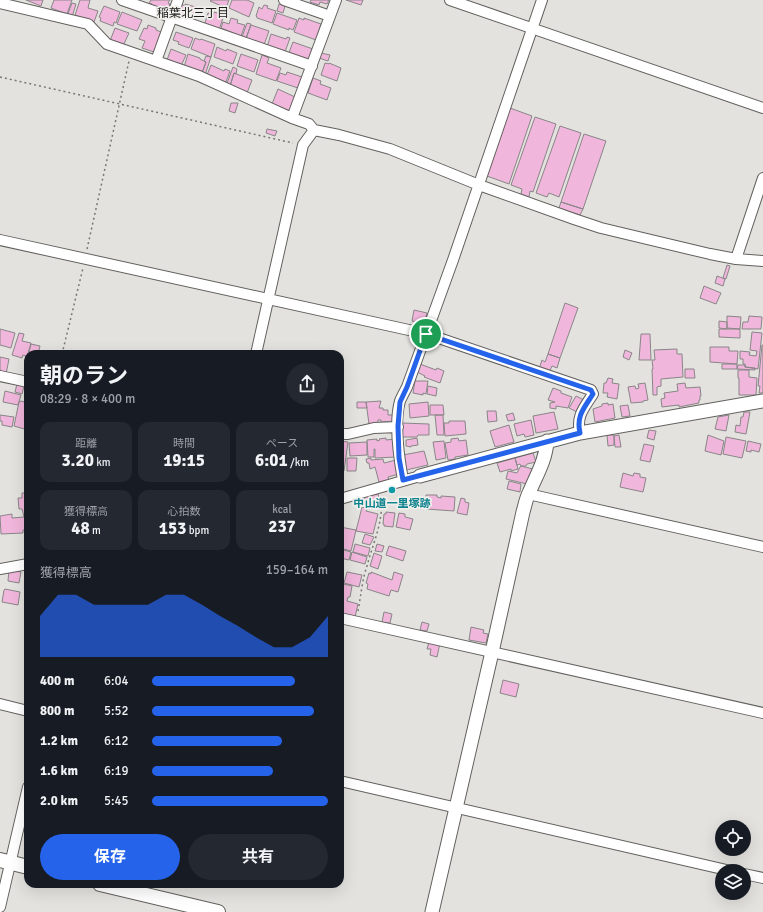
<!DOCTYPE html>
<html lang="ja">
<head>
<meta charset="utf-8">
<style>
	:root { --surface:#171b24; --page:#242831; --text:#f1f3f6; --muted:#9ea1a6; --accent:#2563eb }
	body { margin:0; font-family:Signika,"Noto Sans JP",sans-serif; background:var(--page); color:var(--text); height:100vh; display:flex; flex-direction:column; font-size:15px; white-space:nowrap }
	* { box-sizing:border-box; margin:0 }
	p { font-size:13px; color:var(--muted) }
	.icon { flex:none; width:22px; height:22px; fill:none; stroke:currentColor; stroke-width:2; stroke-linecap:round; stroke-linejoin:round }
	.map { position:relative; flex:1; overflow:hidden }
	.sheet { position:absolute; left:24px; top:350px; width:320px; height:538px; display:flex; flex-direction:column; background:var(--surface); border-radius:12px; box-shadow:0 4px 16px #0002 }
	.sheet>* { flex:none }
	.buttons { position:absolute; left:715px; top:820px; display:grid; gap:8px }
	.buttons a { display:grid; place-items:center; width:36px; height:36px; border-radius:50%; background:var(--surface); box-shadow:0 4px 16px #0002; font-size:20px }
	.pin { position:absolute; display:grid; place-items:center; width:34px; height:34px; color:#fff; margin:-17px; border:2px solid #fff; border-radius:50%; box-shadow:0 1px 4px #0007 }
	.round { display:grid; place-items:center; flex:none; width:42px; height:42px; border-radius:21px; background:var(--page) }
	.headline { display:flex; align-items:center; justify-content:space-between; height:68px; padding:0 16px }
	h1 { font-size:22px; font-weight:700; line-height:30px }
	.stats { display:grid; grid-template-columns:repeat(3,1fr); gap:6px; height:68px; padding:4px 16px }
	.stats div { display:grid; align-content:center; border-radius:10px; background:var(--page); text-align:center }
	.stats b { font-size:17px; font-weight:700 }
	.stats small { font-size:11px; font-weight:400 }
	.stats p { font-size:11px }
	.chart { height:112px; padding:8px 16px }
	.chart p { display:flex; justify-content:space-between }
	.chart svg { width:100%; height:72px; margin-top:4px; fill:var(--accent); opacity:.7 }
	.button { display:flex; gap:8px; margin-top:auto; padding:8px 16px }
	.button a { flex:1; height:46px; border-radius:24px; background:var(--accent); color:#fff; font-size:16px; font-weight:700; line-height:46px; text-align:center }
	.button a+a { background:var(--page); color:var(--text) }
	ul { padding:0 16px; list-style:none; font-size:13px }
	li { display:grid; grid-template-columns:64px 48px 1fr; align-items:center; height:30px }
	li i { height:10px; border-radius:5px; background:var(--accent) }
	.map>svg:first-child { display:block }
	.building { fill:#f0b6db; stroke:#898688 }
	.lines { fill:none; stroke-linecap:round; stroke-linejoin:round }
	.minor-casing { stroke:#63615e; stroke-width:12 }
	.tertiary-casing { stroke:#63615e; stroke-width:15 }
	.secondary-casing { stroke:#63615e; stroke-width:16 }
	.path { stroke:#787774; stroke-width:1.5; stroke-dasharray:2 3; stroke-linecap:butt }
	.minor { stroke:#fff; stroke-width:10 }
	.tertiary { stroke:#fff; stroke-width:13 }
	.secondary { stroke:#fff; stroke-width:14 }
	.route-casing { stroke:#fff; stroke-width:8 }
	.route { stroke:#2563eb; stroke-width:5 }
	.culture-dot { fill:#0f9aa8; stroke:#f1efeb; stroke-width:1.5 }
	.labels { text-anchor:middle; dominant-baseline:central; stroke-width:3.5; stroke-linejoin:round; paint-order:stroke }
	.culture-label { font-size:11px; font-weight:bold; fill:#0d838f; stroke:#f1efeb }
	.neighbourhood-label { font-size:12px; fill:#1c1c1a; stroke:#f1efeb }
</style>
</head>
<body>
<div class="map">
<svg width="763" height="912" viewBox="0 0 763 912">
	<rect width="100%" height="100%" fill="#e4e2de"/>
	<path class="building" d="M26,0H43L41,6Z
		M54,0H72L67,14L51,8Z
		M80,0H90L88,8L98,11L94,22L75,15Z
		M151,0H170L168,3L170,4L168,9H166L165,12L151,7L152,4L149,3Z
		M211,0H229L226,8L210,1Z
		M232,0H247L254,3L249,17L229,8Z
		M311,0H329L327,4L320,2L319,5L310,2Z
		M346,0H363L361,5Z
		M72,3L76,4L72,17L67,16Z
		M181,4L185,6V4L189,5L199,8L194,21L179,15L178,14Z
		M279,4L285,6L283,13L277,11Z
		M264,5L268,6L267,8L276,11L272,23L257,18V17L256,16L259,7L262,9Z
		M104,6L120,12L116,23L114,22L113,26L100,21L101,18L99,17Z
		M122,12L142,20L137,31L117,24Z
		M214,12L224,15L219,30L204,26L208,13L213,15Z
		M277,13L297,20L293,30L289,28V30L273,24Z
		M231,18L238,20L237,23L245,25L241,36L221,28L223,22L229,24Z
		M299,18L304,20V18L321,24L316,40L294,32Z
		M247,23L251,24L246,39L242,37Z
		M148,25L156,28V30L161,32L154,52L142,48L145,41L139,39L144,28L147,29Z
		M251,25L269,31L264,45L246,38Z
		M115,28L129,33L123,46L110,41Z
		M176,32L193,38L189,48L178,44L179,42L173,40Z
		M271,34L286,39L287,37L290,38L285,52L267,47Z
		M195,38L200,40L201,39L215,44L211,57L191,49Z
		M293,42L313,49L309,59L305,61L288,55Z
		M217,47L226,51L227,49L237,53L233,64L214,57Z
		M171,49L186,55L181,66L167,60Z
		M321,53L330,55L328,61L319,58Z
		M188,54L200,58V59L206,62L202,73L184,67Z
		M241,54L258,60L254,72L237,66Z
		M262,55L269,58L267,63L281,68L276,81L256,74Z
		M206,56L211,57L205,75L202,73L206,62L204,61Z
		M325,63L329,64V63L341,68L337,81L321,75Z
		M211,65L224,71L225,69L230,71L226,82L207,75Z
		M233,67L237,69L236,74L234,73L230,86H226Z
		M287,72L302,77L298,88L277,81L280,73L286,75Z
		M234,73L252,80L247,93L230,86Z
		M313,78L321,81L320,84L331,88L327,100L308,93Z
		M278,89L295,97L290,111L272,104Z
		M231,103H238L235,113L229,111Z
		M510,108L532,116L509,184L487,176Z
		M535,117L556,124L533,192L530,191L529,197L521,194L522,189L511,185Z
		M560,126L581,133L559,197L549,193L547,197L536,193Z
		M267,129L277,131L275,136L266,133Z
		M584,134L606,141L583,209L561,202Z
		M561,202L583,209L580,215L559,208Z
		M727,265L730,266L726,279L723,278Z
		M717,276L725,279L723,286L715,283Z
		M704,286L721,293L716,304L700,298Z
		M565,303L578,308L560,358L548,354Z
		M414,310L427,313L424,324L412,321Z
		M727,316L741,317L740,329L727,328Z
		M749,316L762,317L761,329H742L743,322H748Z
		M719,321L727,322V329L719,328Z
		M0,329L15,333L11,348L0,345Z
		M719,329H740V338L719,337Z
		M752,332L762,333L758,369L745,367V364H743V359H740V351L750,352L749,355L756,356L757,351L750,350Z
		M19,333L24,334L22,341L31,343L27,357L23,355L22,358L12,355Z
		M641,334H650L651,360H639Z
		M31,344L40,346L38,354L29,352Z
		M762,345H763V393H759L760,386H758Z
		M710,347H729V351H738L737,364L710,362Z
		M677,349V354H682L683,377L661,379V386L657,387V395H653L652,369H653L652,360H655L654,350Z
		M625,350L632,353L629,360L623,357Z
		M548,354L560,358L557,368L552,366L549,373L539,369L542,360L545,362Z
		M0,357L9,359L6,374L0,373Z
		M420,364L436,370L437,368L444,371L440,383L424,377L425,376L417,372Z
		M722,364H737V369H722Z
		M738,365H745V367L755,368V370L737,369Z
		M685,369H694L695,378H685Z
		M738,370H749V377L757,378L756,395H739V378H738Z
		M608,378L613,379L612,383L619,384L617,399L607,397L608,393H603L604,383H606Z
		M415,381H428L426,394L423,393V395L413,393Z
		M645,383L648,400L643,401V402L631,403L628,387L635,386L636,389L639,388L638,384Z
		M685,383L686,388L700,387L701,396H700V400H699V403L679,407V405L662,407L661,399L665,398L664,393L678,391L677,384Z
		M17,384L24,386L22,394L15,392Z
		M428,386L437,388L436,396L427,394Z
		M553,388L561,391V393L572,397L568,408L556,406V409L550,408V403L555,402L548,400Z
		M5,391L21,395L18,405L3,402Z
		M576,396L586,401L579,413L569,408Z
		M21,401L28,403V430L14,426L19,402Z
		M381,401L379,408H383V410H388V415H395L396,421L381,422V420H378V423L369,424L366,402Z
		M357,402H366L367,408H357Z
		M428,402L429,416L410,418L409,404Z
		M608,403V405L613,404L615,418L595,422L593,409L602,406V404Z
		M430,405H443L444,415H430Z
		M628,405L630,416L622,417L620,406Z
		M487,411H496L497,421L488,422Z
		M554,412L558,429L536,433L533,416Z
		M744,412H750L746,434L735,432L736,425L740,426L741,417H743Z
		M513,413L515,420L508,421L506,415Z
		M0,415L14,417L12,427L2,425V421H0Z
		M435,415H443L444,435H437Z
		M729,415L726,431L715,429L718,417Z
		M531,420L534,435L525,437L524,434L517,436L514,424Z
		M449,421H465L466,434L445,436L444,423H449Z
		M402,423L429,424V435H418L417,437H402Z
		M509,425L514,442L495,447L490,431Z
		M649,430L656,431L654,440L647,438Z
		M607,435H614V445L608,446Z
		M619,435L621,447H615L614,436Z
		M708,435L724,441L721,455L705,451Z
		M726,437L746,441L742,458L723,454Z
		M386,438V440L395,439L396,457L375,458V449H374V457H368L367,440L377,439V441L380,440L379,439Z
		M417,438L418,445L411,446V447L406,446V440Z
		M458,438L459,441L466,440L468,455L455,457V459L448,460L445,443L451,442V439Z
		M340,441L348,442L344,471H340Z
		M444,441L446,458L436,460L433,442Z
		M748,441L761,444L759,452L751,450V452L746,451Z
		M367,442V455L350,456L349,443Z
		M644,444L654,446L650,462L640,460Z
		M424,451L428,465L406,470L403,455Z
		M533,453L536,462L527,464L526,466H521L520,464L517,465L515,458Z
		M347,458H357L356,471H347Z
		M371,458V460L383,459L384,463L396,460L399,474L388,477L389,480L379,482L375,467L370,469L369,463H367L366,459Z
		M515,458L518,469L511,471V469L500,472L497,463Z
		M521,466L533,469L532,476H529L527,484L506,479L508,471L517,473L520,467Z
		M623,473L633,476L634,473L640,474V477L646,478L643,492L620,487Z
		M509,481L521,484L520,492L507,489Z
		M22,493H28V530H23V533L1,534L0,516L12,514V518L24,517L22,509H19L18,498H22Z
		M378,494L380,503L365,505L364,496Z
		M426,495H437V497L441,498V496L455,497L454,511L426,509Z
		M461,498L465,499V502L469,503L467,515L457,513Z
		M362,507L367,509L366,511L378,514L373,534L356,531Z
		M386,512L395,513L393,527L384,526V524H383L384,514H386Z
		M399,513L405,514V517L413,519L410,530L396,527Z
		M340,527L356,530L351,551L340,548Z
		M365,534L374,537L370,545L362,543Z
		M355,544L370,548L368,556L353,552Z
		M377,544L384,546L382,552L375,551Z
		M389,546L406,551L403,561L386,555Z
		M340,549L351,552L349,560L340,558Z
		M352,552L367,557L365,564L350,560Z
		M374,553L382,556L378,569L370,566Z
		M9,570L21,572L19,583L8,581Z
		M347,572L362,575L359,587L344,583Z
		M371,572L392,580L394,572L403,575L398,592L391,590L389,596L367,589L368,584L366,583L369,573L371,574Z
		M344,584L352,586L350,597H348L347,601L358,604L355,617L340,613V603Z
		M5,589L20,592L18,605L2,602L4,590Z
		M384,612L392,614L390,623L382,622Z
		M422,622L429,624L427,631L420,630Z
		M471,627L484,630L483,633L488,634L486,643L469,640Z
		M429,642L440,643L437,657L430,655L431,649H427Z
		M503,680L519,684L516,697L500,693Z"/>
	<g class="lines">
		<g class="minor-casing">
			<path id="minor" d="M122,0L312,66
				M284,0L330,16
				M450,0L763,108
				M0,3L88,24L107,44L199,76L292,118L309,124L314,130L339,135L390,149L479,185L574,219L601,228L710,254L736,259L763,261
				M156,61L178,0
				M292,118L336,0
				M0,240L427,334L591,390L593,394C584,408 576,416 580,433
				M736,259L763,178
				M256,354L303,145L314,130
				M0,376L28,382
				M340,434H348L374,428L398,427
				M403,480C399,458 394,422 400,401C402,396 405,391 407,387L453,260L542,0
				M528,494L763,547
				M340,499L420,476
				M0,569L28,564
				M340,618L763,713
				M0,704L28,711
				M340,781L731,871
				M744,874L763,878
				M0,907L28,787"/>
		</g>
		<g class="tertiary-casing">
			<path id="tertiary" d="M420,476L580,433L763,401
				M432,912L492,652L523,512C525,505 526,499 529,493C536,476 546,460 547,441"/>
		</g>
		<g class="secondary-casing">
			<path id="secondary" d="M0,860L28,867
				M100,884L218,912"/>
		</g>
		<path class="path" d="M0,77L293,143
			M87,249L129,61
			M62,354L83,268
			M358,611C361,596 362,580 367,566C373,543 384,521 381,496"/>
		<use href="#minor" class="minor"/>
		<use href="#tertiary" class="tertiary"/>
		<use href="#secondary" class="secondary"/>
	</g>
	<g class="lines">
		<g class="route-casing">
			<path id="route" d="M426,334L591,390L593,394C584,408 576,416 580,433L403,480L399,458L398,426L400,402L407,387Z"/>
		</g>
		<use href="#route" class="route"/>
	</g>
	<circle class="culture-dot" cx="392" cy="490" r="4"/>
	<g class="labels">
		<g class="culture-label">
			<text x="392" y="503">中山道一里塚跡</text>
		</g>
		<g class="neighbourhood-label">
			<text x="193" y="13">稲葉北三丁目</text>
		</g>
	</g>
</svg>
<div class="buttons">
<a><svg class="icon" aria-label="locate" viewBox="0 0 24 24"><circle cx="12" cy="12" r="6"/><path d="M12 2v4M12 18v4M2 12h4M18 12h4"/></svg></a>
<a><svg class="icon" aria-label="layers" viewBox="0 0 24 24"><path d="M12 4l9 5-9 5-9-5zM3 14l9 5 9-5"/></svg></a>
</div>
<div class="pin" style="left:426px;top:334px;background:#1e9e55"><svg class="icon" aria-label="arrive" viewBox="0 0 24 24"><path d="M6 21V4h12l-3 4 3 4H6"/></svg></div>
<section class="sheet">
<div class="headline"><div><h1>朝のラン</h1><p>08:29 · 8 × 400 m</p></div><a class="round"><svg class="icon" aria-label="share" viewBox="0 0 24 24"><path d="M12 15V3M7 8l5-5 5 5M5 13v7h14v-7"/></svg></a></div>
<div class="stats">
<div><p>距離</p><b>3.20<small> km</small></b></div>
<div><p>時間</p><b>19:15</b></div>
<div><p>ペース</p><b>6:01<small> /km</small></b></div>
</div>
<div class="stats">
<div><p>獲得標高</p><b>48<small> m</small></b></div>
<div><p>心拍数</p><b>153<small> bpm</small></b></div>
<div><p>kcal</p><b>237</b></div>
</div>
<div class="chart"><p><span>獲得標高</span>159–164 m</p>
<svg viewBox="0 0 160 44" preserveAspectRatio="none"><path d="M0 44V19L10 6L20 6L30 12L40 12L50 12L60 12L70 6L80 6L90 12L100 19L110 25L120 32L130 38L140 38L150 32L160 19V44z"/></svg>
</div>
<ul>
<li><b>400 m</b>6:04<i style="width:81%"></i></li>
<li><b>800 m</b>5:52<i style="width:92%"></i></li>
<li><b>1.2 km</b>6:12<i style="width:74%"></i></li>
<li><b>1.6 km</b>6:19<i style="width:69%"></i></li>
<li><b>2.0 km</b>5:45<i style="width:100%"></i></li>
</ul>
<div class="button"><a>保存</a><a>共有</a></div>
</section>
</div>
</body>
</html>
